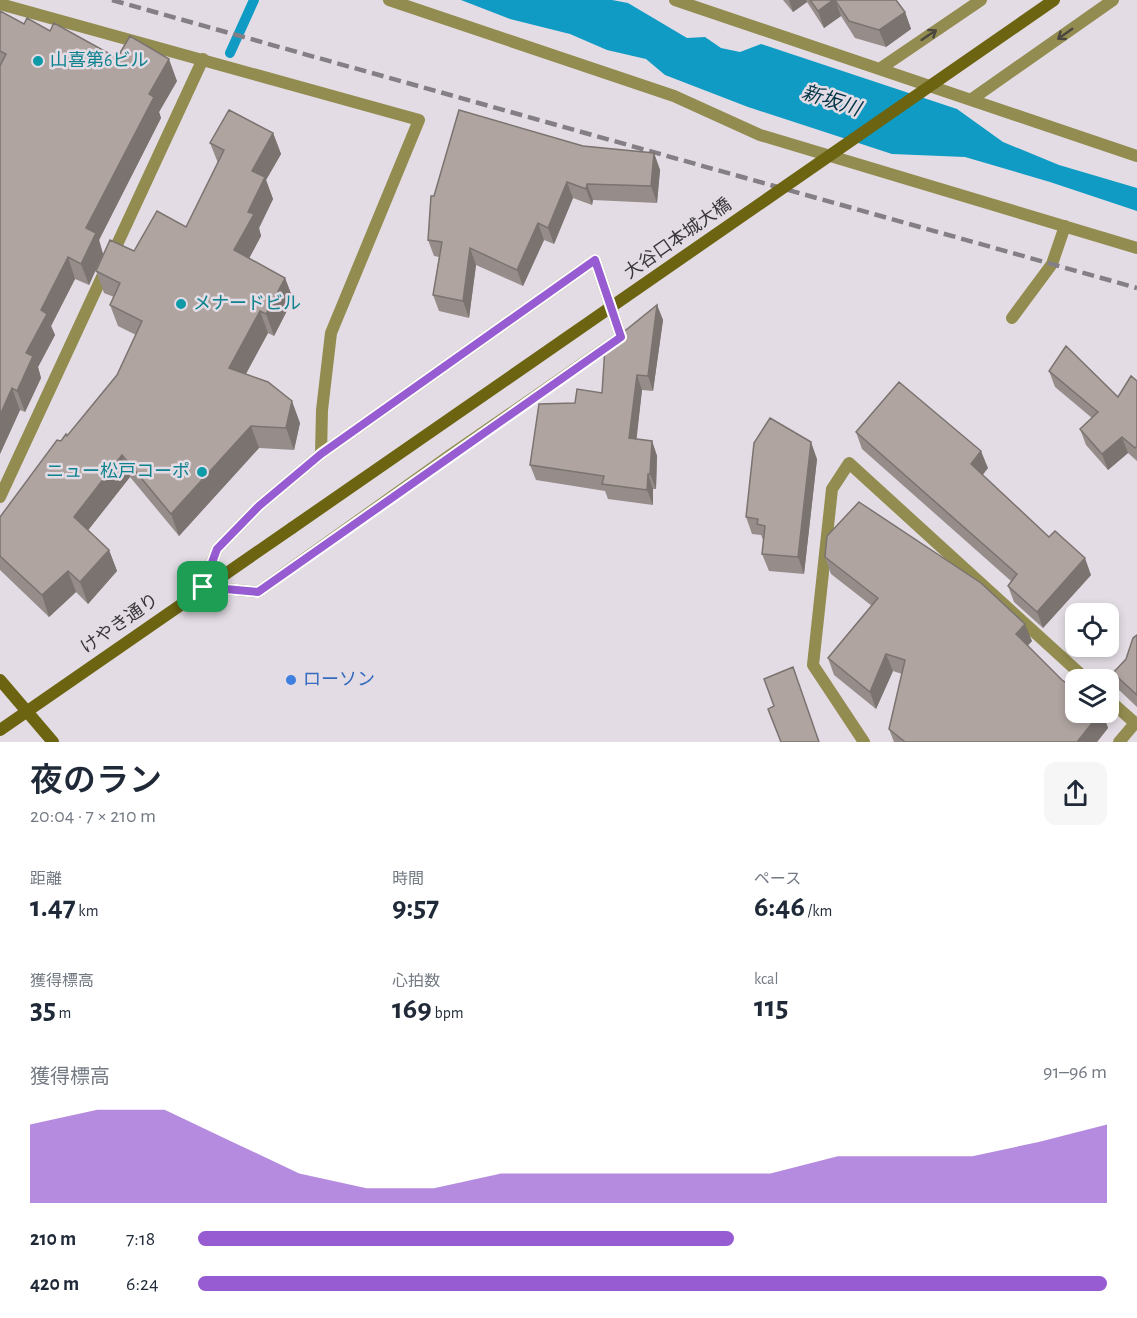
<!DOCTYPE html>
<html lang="ja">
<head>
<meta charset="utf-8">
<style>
	:root { --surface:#fff; --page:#f6f6f7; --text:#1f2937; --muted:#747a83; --accent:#975bd2 }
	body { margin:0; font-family:"Alegreya Sans","Noto Sans JP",sans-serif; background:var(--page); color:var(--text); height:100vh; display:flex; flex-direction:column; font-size:22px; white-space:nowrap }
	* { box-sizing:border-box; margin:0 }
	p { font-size:20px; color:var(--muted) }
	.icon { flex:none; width:33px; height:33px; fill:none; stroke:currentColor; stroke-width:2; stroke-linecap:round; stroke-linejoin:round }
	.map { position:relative; height:742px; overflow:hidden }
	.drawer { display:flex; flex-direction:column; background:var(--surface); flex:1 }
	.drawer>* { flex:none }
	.tools { position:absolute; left:1065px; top:603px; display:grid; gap:12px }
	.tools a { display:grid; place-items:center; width:54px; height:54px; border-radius:12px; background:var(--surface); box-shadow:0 3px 9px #0003; font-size:30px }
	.pin { position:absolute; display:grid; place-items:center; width:51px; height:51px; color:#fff; margin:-26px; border-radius:12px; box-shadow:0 3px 9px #0006 }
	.round { display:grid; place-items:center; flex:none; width:63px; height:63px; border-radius:12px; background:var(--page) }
	.overview { display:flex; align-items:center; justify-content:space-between; height:102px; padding:0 30px }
	h1 { font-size:33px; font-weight:600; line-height:45px }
	.metrics { display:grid; grid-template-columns:repeat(3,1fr); gap:9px; height:102px; padding:6px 30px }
	.metrics div { display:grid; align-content:center }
	.metrics b { font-size:30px; font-weight:600 }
	.metrics small { font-size:16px; font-weight:400 }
	.metrics p { font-size:16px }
	.chart { height:168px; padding:12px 30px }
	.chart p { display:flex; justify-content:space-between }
	.chart svg { width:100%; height:108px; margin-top:6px; fill:var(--accent); opacity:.7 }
	ul { padding:0 30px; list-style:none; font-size:20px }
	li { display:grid; grid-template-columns:96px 72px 1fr; align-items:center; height:45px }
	li i { height:15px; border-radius:8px; background:var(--accent) }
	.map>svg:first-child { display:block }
	.water { fill:#0f9bc4 }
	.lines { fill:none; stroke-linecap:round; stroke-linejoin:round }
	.stream { stroke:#0f9bc4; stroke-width:10 }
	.street { stroke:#928c50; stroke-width:12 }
	.secondary { stroke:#6c6410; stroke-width:12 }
	.rail { stroke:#847f84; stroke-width:4.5; stroke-dasharray:12 6; stroke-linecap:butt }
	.secondary-bridge { stroke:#6c6410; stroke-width:12 }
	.wall { fill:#968d8a }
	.shaded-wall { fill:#7a7370 }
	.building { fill:#afa4a0; stroke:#7a7370; stroke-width:1.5 }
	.oneway { stroke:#4b473e }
	.route-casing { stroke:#fff; stroke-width:12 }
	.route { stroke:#975bd2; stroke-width:8 }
	.culture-dot { fill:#0f9aa8; stroke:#e3dce4; stroke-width:2 }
	.shop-dot { fill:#3f7fe0; stroke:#e3dce4; stroke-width:2 }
	.labels { text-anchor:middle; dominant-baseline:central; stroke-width:5; stroke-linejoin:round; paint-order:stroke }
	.culture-label { font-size:18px; fill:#0d838f; stroke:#e3dce4; text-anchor:start }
	.street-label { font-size:18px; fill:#393639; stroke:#e3dce4 }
	.shop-label { font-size:18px; fill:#366cbe; stroke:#e3dce4; text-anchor:start }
	.water-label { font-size:20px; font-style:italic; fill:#003546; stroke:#e3dce4 }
</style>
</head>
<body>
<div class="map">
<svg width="1137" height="742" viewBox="0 0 1137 742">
	<rect width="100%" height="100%" fill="#e3dce4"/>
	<path class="water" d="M461,0H612L628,3L687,38L705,37L721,48L740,52L761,44L957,109L1003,142L1059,165L1137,188V211L1050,182L965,157L892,154L748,107L665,75L646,59L607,50L570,34L510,19Z"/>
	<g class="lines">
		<path class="stream" d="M230,53L254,0"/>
		<path class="street" d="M389,0L674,96L760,135L1137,248
			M675,0L1137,156
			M0,4L419,120L331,333L322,410L321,454
			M881,68L981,0
			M972,99L1113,0
			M595,260L621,337L449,456L258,592L203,587L217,549L259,506L321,454Z
			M1012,318L1052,264L1065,226
			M0,497L203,59
			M1108,699L1135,723L1119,742
			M864,742L813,665L832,489L849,463L1087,680"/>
		<path class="secondary" d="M0,680L53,742
			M0,730L292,528"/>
		<path class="rail" d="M112,0L1137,288"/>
		<path class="secondary-bridge" d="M292,528L1054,0"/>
	</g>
	<path class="wall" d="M783,0H896L905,12L911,29L886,47L855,38L841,16L824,28L807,2L793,12Z
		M0,11L24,24L50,31L177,81L159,112L161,118L99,240L103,254L89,285L75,279L51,326L55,335L38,367L41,378L25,412L20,410L0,454Z
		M273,133L281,154L266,180L273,199L259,228L261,236L249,258L285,278L293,299L274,336L268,333L246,374L300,423L294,450L259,448L179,536L130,477L88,530L109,550L117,571L88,604L76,592L49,617L0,570V517L61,441L67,436L117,375L136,335L118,326L110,305L114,297L104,293L96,271L134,251L186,227L218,163L210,143Z
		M583,146L654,153L660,170L657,203L593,200L592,205L573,198L554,244L544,240L523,286L476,265L469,318L439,311L433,295L439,257L434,256L428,240L434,196Z
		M657,305L663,320L653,391L642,390L636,439L652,441L657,456L656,489H653V505L608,499L605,491L536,480L530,465L602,393Z
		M1049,371L1118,397L1137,381V461L1128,453L1108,470L1086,445L1080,429L1092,418L1055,387Z
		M856,432L988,468L982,475L1049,537L1091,575L1043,628L1014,602L1008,586L1011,581L862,449Z
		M817,459L804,574L769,571L762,554L764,542L761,535L752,534L746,517Z
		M825,557L1032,641L1027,646L1076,712H1102L1108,728L1097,742H894L889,729L902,674L893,671L876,709L834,675L828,658L872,606L831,574Z
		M1137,635V707L1119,690L1113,673L1126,659Z"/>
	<path class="shaded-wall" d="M789,0H806L807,2L793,12Z
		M833,0H835L841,16L824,28L818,11Z
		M905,12L911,29L886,47L879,30Z
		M169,59L177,81L159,112L161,118L99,240L103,254L89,285L81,264L86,228L149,94Z
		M273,133L281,154L266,180L273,199L259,228L261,236L242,272L234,250L248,212L252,171Z
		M654,153L660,170L657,203L651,186Z
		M567,182L573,198L554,244L548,228Z
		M587,184L593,200L592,205L586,189Z
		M538,223L544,240L523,286L517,270Z
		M470,248L476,265L469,318L463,301Z
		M68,257L75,279L51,326L55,335L38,367L41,378L25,412L17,391L26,353L41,310Z
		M285,278L293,299L274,336L266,314Z
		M657,305L663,320L653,391L648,376Z
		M260,311L268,333L237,390L229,368Z
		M637,375L642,390L635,453L629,438Z
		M12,388L20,410L0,454V415Z
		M292,401L300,423L294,450L286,428Z
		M251,426L259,448L179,536L171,514Z
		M1122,437L1128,453L1108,470L1102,454Z
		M652,441L657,456L656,489L650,474Z
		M811,442L817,459L804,574L798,557Z
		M981,451L988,468L978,481L971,464Z
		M122,455L130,477L82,538L74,517Z
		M648,474L653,489V505L647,490Z
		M109,550L117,571L88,604L80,582Z
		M1085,558L1091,575L1043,628L1037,612Z
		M68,571L76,592L49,617L42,595Z
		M1025,624L1032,641L1022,652L1016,634Z
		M886,654L893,671L876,709L870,692Z
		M1101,712H1102L1108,728L1097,742H1077Z"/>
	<path class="building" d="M810,0H833L818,11Z
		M835,0H896L905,12L879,30L849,21Z
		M0,11L24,24L27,18L50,31L54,23L117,58L130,36L169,59L149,94L154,97L86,228L96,233L81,264L68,257L41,310L47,314L26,353L33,356L17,391L12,388L0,415V66L6,54L0,51Z
		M229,110L273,133L252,171L265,177L248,212L254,214L234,250L285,278L266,314L260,311L229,368L268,382L292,401L286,428L251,426L171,514L122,455L74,517L109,550L80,582L68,571L42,595L0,556V517L57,440L61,441L66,434L67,436L117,375L142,321L110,305L120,283L96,271L110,240L134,251L157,211L186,227L224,150L210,143Z
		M459,110L583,146L654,153L651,186L587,184L586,189L567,182L548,228L538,223L517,270L470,248L463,301L433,295L442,242L428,240L431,196H434Z
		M657,305L648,376L637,375L629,438L652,441L650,474H648L647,490L602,484L604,476L530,465L539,404L575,403L577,389L602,393L605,347Z
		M1066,346L1118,397L1131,376L1137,381V446L1135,448L1122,437L1102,454L1080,429L1098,412L1049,371Z
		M899,382L981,451L971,464L1049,537L1055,531L1085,558L1037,612L1008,586L1017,574L856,432Z
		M770,418L811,442L798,557L762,554L765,526L757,524L758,519L746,517L754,443Z
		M859,502L981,583L1025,624L1016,634L1062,680L1076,690V712H1101L1077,742H905L889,729L905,660L886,654L870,692L828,658L878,598L825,557L827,536Z
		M1137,635V695L1113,673L1126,659L1133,638Z
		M793,667L819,742H781L768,709L774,706L764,679Z"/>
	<defs><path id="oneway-shaft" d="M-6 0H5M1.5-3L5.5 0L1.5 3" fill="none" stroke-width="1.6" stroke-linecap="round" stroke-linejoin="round" transform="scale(1.5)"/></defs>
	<g class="oneway">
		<use href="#oneway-shaft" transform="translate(1065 34) rotate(145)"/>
		<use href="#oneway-shaft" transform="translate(929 35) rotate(-34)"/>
	</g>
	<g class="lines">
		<g class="route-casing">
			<path id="route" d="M595,260L621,337L258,592L203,587L217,549L259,506L321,454Z"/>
		</g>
		<use href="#route" class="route"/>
	</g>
	<g class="culture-dot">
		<circle cx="38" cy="61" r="6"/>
		<circle cx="181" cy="304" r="6"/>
		<circle cx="202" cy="472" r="6"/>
	</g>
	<circle class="shop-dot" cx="291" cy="680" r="6"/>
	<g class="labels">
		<g class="culture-label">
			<text x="50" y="61">山喜第6ビル</text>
			<text x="193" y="304">メナードビル</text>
			<text x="190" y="472" text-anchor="end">ニュー松戸コーポ</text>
		</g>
		<g class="street-label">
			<text transform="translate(678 239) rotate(-35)">大谷口本城大橋</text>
			<text transform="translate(120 624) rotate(-35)">けやき通り</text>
		</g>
		<g class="shop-label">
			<text x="303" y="680">ローソン</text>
		</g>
		<g class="water-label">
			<text transform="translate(831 101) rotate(18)">新坂川</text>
		</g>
	</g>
</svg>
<div class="tools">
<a><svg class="icon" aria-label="locate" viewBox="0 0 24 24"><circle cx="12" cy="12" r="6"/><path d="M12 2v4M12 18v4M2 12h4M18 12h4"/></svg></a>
<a><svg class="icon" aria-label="layers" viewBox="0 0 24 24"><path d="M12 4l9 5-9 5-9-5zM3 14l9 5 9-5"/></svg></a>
</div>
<div class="pin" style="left:203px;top:587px;background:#1e9e55"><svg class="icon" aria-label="arrive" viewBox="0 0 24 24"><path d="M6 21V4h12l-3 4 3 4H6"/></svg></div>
</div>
<section class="drawer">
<div class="overview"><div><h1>夜のラン</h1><p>20:04 · 7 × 210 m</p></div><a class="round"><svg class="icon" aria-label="share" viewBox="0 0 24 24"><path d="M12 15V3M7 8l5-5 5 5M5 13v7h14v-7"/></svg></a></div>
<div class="metrics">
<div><p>距離</p><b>1.47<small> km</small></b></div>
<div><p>時間</p><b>9:57</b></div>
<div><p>ペース</p><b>6:46<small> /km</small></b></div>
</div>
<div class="metrics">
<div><p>獲得標高</p><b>35<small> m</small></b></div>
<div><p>心拍数</p><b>169<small> bpm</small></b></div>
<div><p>kcal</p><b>115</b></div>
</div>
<div class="chart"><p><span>獲得標高</span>91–96 m</p>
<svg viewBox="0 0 160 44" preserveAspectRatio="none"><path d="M0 44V12L10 6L20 6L30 19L40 32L50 38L60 38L70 32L80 32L90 32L100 32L110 32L120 25L130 25L140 25L150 19L160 12V44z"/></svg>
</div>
<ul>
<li><b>210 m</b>7:18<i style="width:59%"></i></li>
<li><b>420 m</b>6:24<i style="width:100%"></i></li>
</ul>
</section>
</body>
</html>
